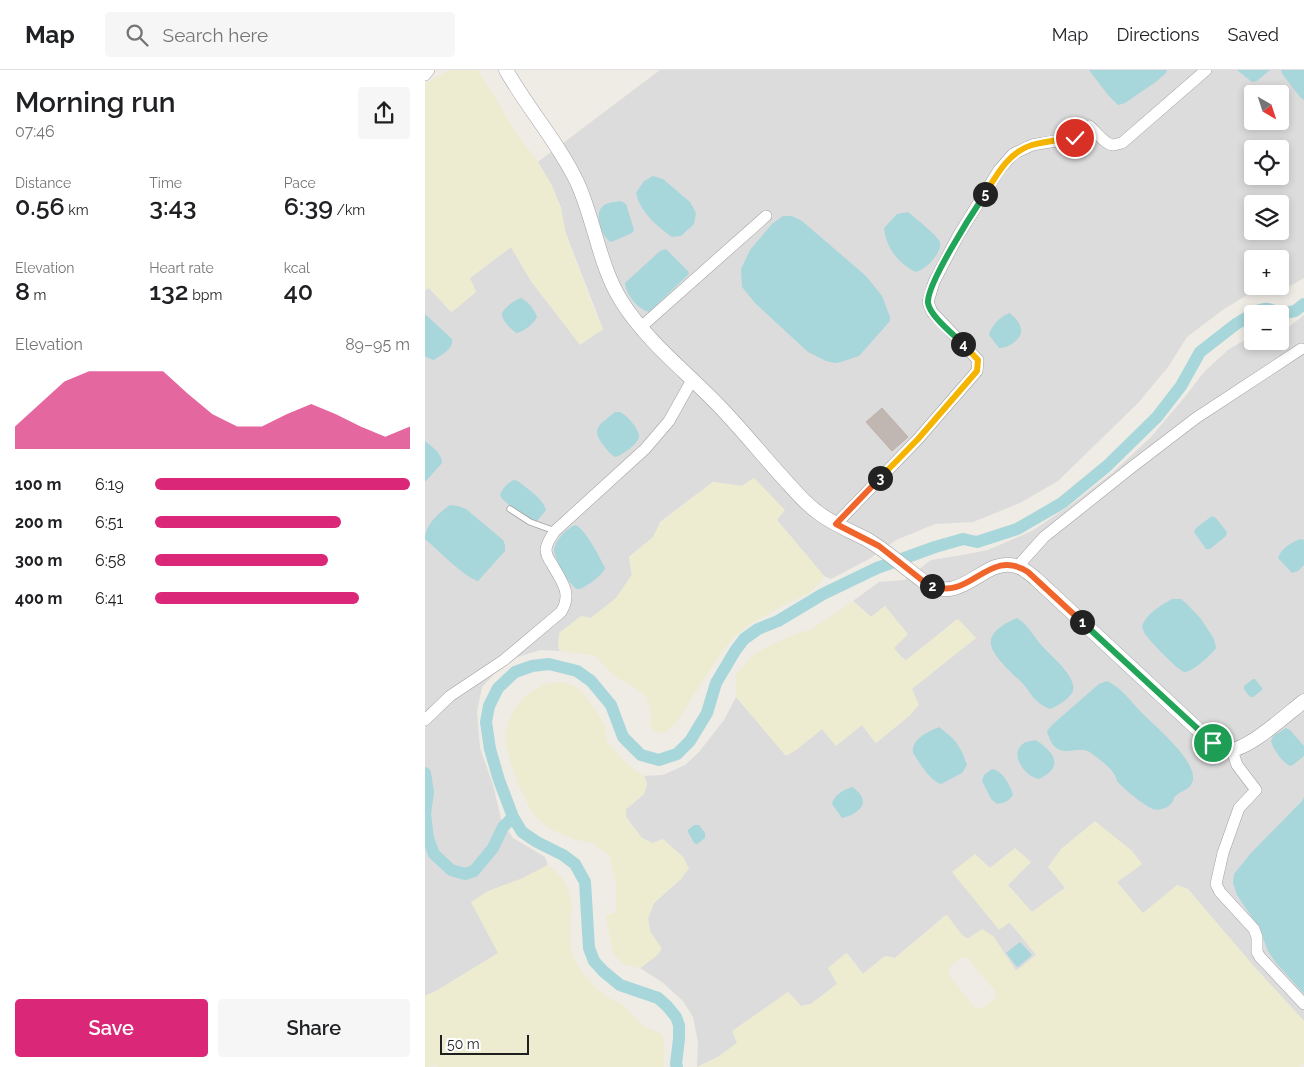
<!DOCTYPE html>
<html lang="en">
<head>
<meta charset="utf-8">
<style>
	:root { --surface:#fff; --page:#f6f6f6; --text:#202124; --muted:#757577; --line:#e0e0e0; --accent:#db2777 }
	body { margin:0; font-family:Raleway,sans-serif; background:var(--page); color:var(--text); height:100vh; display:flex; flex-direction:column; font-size:19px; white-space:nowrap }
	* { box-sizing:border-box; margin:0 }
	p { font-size:16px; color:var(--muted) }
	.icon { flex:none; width:28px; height:28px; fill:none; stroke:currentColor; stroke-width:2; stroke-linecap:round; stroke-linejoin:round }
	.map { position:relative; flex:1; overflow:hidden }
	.details { display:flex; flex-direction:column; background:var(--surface); width:425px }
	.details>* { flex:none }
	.needle { width:32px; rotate:141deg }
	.tools { position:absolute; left:819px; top:15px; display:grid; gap:10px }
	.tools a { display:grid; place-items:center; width:45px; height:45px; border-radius:5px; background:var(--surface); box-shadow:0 2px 8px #0003; font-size:25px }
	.scale { position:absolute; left:15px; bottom:12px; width:89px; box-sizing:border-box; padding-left:5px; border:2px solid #1f1f1f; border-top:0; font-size:14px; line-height:18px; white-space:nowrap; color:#1f1f1f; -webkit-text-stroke:4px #fff; paint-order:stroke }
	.pin { position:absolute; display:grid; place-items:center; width:42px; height:42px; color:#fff; margin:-21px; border:2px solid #fff; border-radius:50%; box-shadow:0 1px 5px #0007 }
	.km { position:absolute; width:25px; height:25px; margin:-12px; border-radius:50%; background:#222; color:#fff; font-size:14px; line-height:25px; text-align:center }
	.round { display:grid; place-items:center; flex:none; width:52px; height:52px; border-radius:5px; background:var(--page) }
	.summary { display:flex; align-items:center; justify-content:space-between; height:85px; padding:0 15px }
	h1 { font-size:28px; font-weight:600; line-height:38px }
	.metrics { display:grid; grid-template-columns:repeat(3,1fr); gap:8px; height:85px; padding:5px 15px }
	.metrics div { display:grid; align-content:center }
	.metrics b { font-size:25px; font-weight:600 }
	.metrics small { font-size:14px; font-weight:400 }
	.metrics p { font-size:14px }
	.chart { height:140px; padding:10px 15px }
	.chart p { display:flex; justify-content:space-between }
	.chart svg { width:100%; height:90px; margin-top:5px; fill:var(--accent); opacity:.7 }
	.button { display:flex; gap:10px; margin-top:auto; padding:10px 15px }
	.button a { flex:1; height:58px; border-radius:5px; background:var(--accent); color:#fff; font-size:20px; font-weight:600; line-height:58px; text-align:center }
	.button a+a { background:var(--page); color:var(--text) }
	ul { padding:0 15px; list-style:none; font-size:16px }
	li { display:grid; grid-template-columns:80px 60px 1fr; align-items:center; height:38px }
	li i { height:12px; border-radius:6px; background:var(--accent) }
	header { display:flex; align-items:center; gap:30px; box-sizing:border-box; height:70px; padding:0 25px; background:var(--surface); border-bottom:1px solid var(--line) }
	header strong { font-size:24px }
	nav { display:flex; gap:28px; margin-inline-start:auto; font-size:18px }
	.search { width:350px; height:45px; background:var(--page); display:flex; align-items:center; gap:12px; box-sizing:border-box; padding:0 18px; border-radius:5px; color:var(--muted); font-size:19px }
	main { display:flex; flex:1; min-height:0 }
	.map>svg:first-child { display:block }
	.residential { fill:#dddcdc; fill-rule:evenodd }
	.farmland { fill:#edecd1; fill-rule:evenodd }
	.water { fill:#a7d6db }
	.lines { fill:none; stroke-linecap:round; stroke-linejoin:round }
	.canal { stroke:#a7d6db; stroke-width:12 }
	.building { fill:#c0b6b2; stroke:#c0b0a8 }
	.service-casing { stroke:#a0a0a0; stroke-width:7 }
	.minor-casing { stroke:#a0a0a0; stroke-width:12 }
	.tertiary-casing { stroke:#a0a0a0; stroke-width:15 }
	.service { stroke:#fff; stroke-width:5.5 }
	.minor { stroke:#fff; stroke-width:11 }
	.tertiary { stroke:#fff; stroke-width:14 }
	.split-1-casing { stroke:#fff; stroke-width:10 }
	.split-2-casing { stroke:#fff; stroke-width:10 }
	.split-3-casing { stroke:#fff; stroke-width:10 }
	.split-4-casing { stroke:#fff; stroke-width:10 }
	.split-5-casing { stroke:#fff; stroke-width:10 }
	.split-6-casing { stroke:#fff; stroke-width:10 }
	.split-1 { stroke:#22a559; stroke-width:6 }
	.split-2 { stroke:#f0652b; stroke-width:6 }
	.split-3 { stroke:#f0652b; stroke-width:6 }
	.split-4 { stroke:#f5b400; stroke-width:6 }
	.split-5 { stroke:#22a559; stroke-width:6 }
	.split-6 { stroke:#f5b400; stroke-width:6 }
</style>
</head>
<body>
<header>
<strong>Map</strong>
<div class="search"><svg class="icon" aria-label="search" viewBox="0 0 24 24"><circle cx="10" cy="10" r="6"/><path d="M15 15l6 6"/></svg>Search here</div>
<nav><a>Map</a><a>Directions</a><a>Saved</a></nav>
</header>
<main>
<section class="details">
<div class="summary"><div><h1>Morning run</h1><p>07:46</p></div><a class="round"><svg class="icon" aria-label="share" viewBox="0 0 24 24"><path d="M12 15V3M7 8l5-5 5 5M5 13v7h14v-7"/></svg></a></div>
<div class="metrics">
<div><p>Distance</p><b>0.56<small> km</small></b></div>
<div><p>Time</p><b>3:43</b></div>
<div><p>Pace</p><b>6:39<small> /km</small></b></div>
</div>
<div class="metrics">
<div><p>Elevation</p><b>8<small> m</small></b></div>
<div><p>Heart rate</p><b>132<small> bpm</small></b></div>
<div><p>kcal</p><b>40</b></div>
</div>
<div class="chart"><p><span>Elevation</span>89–95 m</p>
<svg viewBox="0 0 160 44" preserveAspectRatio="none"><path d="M0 44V33L10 22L20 11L30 6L40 6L50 6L60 6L70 17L80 27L90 33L100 33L110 27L120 22L130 27L140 33L150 38L160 33V44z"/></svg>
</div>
<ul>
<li><b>100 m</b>6:19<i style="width:100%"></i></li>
<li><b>200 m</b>6:51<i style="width:73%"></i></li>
<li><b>300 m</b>6:58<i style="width:68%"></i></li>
<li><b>400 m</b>6:41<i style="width:80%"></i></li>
</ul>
<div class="button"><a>Save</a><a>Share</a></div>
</section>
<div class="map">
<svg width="879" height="997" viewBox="0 0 879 997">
	<rect width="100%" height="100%" fill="#efebe5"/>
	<path class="residential" d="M235,0H879V208L861,218L841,220L822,225L799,239L762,267L743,297L713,333L633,411L595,433L548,452L510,454L471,470L444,489L406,509L399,506L352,450L329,408L317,416L288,412L235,452L229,467L204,487L207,505L191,528L133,575L135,581L115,580L90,588L71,602L57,617L52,642L55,678L68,715L76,749L88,768L120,787L123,795L98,808L74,883L11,921L0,926V220L4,218L26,242L45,208L86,177L106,211L155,274L178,259L140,161L136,138L127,116L113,92ZM828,24H855V51H828ZM828,79H855V106H828ZM828,134H855V161H828ZM828,189H855V216H828Z
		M879,245V951L752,816L718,844L692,812L717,794L640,818L607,842L565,798L574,859L584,852L612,885L591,901L568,866L543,869L537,865L521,845L470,888L460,886L438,904L422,883L412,914L386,934L376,936L363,922L312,973L293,987L272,997L273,972L268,947L258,931L237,912L215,898L231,886L225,861L223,848L229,833L257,808L227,773L217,768L201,747V739L219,724L222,714L219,706L238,705L260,695L274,682L299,650L311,627L361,685L371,680L397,659L437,655L451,673L485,645L487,619L532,549L481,591L468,578L482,564L460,536L446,547L428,531L454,512L480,510L506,490L532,486L563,480L607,461L647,434L687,403L725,368L759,328L779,302L804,279L827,266L828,271H855V257L865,256Z"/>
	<path class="farmland" d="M24,0H53L90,61L113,92L127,116L136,138L140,161L166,232L178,259L155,275L106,211L86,177L45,208L51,222L27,242L4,218L0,220V14Z
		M329,408L360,440L352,450L399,506L396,512L383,524L357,536L325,554L306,570L288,595L251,653L240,663L231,662L225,657L226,643L221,626L207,616L191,607L169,585L135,581L133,576L134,563L156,546L166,548L191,528L207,505L204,487L228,467L235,453L288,412L317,416Z
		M428,531L446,547L460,536L483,564L469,578L480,591L533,549L551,568L487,619L494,635L485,645L451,673L437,655L411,676L397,659L371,680L361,686L311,627V604L327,586L341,577L371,564L387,559Z
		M138,612L153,618L162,628L170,639L180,656V663L183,673L204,696L219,706L222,714L219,724L201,739V747L217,768L227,773L238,769L258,787L264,798L257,808L229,833L223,848L225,861L237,879L231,886L215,898L199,894L190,886L186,874L181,846L191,842V814L185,786L167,773L148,769L123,758L108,744L93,714L84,687L80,664L88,641L100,626L119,614Z
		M670,751L707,781L717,794L692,812L718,843L752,815L763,819L827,894L879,951V993L874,997H272L293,987L312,973L307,961L363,922L376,936L386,934L412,914L403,898L421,883L438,904L460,886L470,888L522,845L537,865L542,869L557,859L568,866L591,901L611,885L585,852L574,860L527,802L550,784L565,798L590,778L606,792L583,815L607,842L640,818L623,797L636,779ZM537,887L542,888L545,891L570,921L571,926L569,929L558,938H551L546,933L524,905L523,901L525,897Z
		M123,795L137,808L142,817L147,832L145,864L146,878L150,890L156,901L172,919L185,929L197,934L212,950L222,958L235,963L239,970V997H12L11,995L0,997V926L11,921L73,883L46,832L63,821L98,808Z"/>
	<path class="water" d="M664,0H742L741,3L732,11L700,33L693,35L683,25Z
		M812,0H845L832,11L827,12Z
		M856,0H879V30L875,27L858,5Z
		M228,106L238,109L265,132L271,143L269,154L256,166L247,167C232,156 215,142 211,123L219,111Z
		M196,131L201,134L209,160L207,163L186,172C177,168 169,144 177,137C181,132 190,132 196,131Z
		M483,142C489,147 513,166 515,172C516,178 513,183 510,187C505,194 499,199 491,202C473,194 461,177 459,158L472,144Z
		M358,146H367L377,151L441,206L457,226L465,247V251L434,286L416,292L410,293L401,291L383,282L330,233L317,217L316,199L325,180L347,154Z
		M241,179L263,201L264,204L224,242C213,239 201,225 200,213L235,181Z
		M96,228C103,231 110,240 112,247C109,254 99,261 92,263C87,261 76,249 77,244C78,238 90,230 96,228Z
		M584,243C589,246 595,252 596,259C598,269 582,279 574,278L564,265C566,256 575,247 584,243Z
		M0,244L27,269C29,279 17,284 9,290L3,288L0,286Z
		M190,342C192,342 193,342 194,342C201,343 215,360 214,367C213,374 196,386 190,387C185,384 182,380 179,376C164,358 176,354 190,342Z
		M0,371C7,377 17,383 17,393L0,412Z
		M89,410L93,411C102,419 118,428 121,440L112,451C101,451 86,436 77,429L75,425C77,419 83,412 89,410Z
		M25,435L33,436L41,439L78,470L80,475V481L53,511C39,507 12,479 0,469C0,454 14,443 25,435Z
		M787,446L791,448L802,462L801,466L785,479H781L769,462L771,458Z
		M151,455C162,462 174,486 180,498C177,505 172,507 167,512C163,514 158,519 153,519C145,518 130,489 129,481C129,472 142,457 151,455Z
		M876,469L879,470V495L873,501L867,503L853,488C856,478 867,472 876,469Z
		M747,529H756L761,533L776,549L789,569L791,578C786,585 769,601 760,602C754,602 724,570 720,564C719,562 718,559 717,556C722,543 735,536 747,529Z
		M592,548C604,556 608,566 618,577C626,586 655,609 647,623C643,630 632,636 625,639C620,637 616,635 612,631C607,627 604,621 600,616C591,606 563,584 566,570C568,559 583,552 592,548Z
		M828,609H830L837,618V620L828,627H825L819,619V616Z
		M682,611C697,618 707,633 718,644C731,657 771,690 768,710C765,722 754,720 749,728C748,729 749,730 748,731C744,738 735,741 728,739C720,736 696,717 692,711C691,708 691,706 689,704C685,697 673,688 666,683C653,672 631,696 622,661L628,654L674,614Z
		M514,657C530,669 536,676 542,695L537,703L516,714C504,710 495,693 488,683C486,669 503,662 514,657Z
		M861,658L865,660L879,676V686L868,695L865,696C857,692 848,679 846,671L848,666Z
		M611,670C629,682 640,697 614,709C600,707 583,684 599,673C602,671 607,671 611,670Z
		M567,699C578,701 585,715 588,725C584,731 579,733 572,734L566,729L557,711L559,705Z
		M427,717C447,730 437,743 417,748L407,734C409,725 418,720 427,717Z
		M879,727V924L851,893L843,881L834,858L812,825L808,813L809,804L826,783L877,731Z
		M269,755H274L280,763V768L272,774L269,773L263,762V760Z
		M595,872L607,885L593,897L591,896L581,883Z"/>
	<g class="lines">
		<path class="canal" d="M828,244C838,237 843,237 854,244
			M854,244L870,241L879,234
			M0,703L3,722L0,744L3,768L9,784L26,800L40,804L49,801L68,778L78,757L88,747
			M252,997L251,994L254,969V955L251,947L242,936L233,928L195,915L178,901L169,891L164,878L160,812L150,794L138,785L112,772L97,762L88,747L74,710L65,679L61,652L64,636L73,618L90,602L107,596L124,594L152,601L166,611L186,635L198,667L216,685L234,690L252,684L265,671L282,643L291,613L310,581L319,569L333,559L353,551L398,524L452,498L510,477L538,469L552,472L592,459L637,433L682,396L732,347L756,316L775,282L811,254L828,244"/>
	</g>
	<path class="building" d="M457,338L483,367L467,381L441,352Z"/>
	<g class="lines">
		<g class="service-casing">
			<path id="service" d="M85,439L105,452L130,461"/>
		</g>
		<g class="minor-casing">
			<path id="minor" d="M0,5L4,0
				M216,257L341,146
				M411,454L493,369L552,301L553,290L507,242L503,232L509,212L533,166L574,100L588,84L607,75L649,68L664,56C671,61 679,74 688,75C691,75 694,73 697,73L781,0
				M593,496L619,467L707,397L771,348L876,279
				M0,650L25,626L79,590L136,542C148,523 136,511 127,494C124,490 121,484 121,479C122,472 126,467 130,461L220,379L244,351L267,310
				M807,680L812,695L831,720L814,738L798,783L791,814L795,822L829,859L832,867V882L835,887L879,934"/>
		</g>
		<g class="tertiary-casing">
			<path id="tertiary" d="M81,0C103,39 133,72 152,112C170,151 174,196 197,232C223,273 263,303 296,338C318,361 338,386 360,410C370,421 379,432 391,441C407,454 426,461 443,470C463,482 480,498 498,511C536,539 558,486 591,496C599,498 605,504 611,509L781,667C787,671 793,678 800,680C820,684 863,643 879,631"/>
		</g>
		<use href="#service" class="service"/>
		<use href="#minor" class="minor"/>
		<use href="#tertiary" class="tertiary"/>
	</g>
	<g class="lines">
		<g class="split-1-casing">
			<path id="split-1" d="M657,552L788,673"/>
		</g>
		<g class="split-2-casing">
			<path id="split-2" d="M507,516C546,531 564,476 603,502L657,552"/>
		</g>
		<g class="split-3-casing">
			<path id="split-3" d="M455,408L411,454L454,476L498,511L507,516"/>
		</g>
		<g class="split-4-casing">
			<path id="split-4" d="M455,408L493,369L552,301L553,290L538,274"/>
		</g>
		<g class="split-5-casing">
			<path id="split-5" d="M538,274C528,264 505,246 503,233C501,215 548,142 560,124"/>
		</g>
		<g class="split-6-casing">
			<path id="split-6" d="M560,124C572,104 584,82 607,75C620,71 636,70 650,68"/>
		</g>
		<use href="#split-1" class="split-1"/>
		<use href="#split-2" class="split-2"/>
		<use href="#split-3" class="split-3"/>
		<use href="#split-4" class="split-4"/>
		<use href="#split-5" class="split-5"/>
		<use href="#split-6" class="split-6"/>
	</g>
</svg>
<div class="tools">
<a><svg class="needle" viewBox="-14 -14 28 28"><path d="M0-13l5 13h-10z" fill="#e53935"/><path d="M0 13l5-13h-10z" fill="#757577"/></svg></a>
<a><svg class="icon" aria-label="locate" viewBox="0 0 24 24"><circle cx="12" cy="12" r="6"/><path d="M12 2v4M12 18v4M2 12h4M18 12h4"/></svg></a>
<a><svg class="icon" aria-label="layers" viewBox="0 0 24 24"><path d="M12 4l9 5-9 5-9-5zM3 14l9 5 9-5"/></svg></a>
<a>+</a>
<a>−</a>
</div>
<div class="scale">50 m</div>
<div class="pin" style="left:788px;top:673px;background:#1e9e55"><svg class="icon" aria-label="arrive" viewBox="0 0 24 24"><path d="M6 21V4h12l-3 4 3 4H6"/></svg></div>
<div class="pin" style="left:650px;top:68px;background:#d93025"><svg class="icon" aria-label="check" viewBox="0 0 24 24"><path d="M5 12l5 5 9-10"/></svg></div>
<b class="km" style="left:657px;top:552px">1</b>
<b class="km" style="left:507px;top:516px">2</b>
<b class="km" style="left:455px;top:408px">3</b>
<b class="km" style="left:538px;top:274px">4</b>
<b class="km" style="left:560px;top:124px">5</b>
</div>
</main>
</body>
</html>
